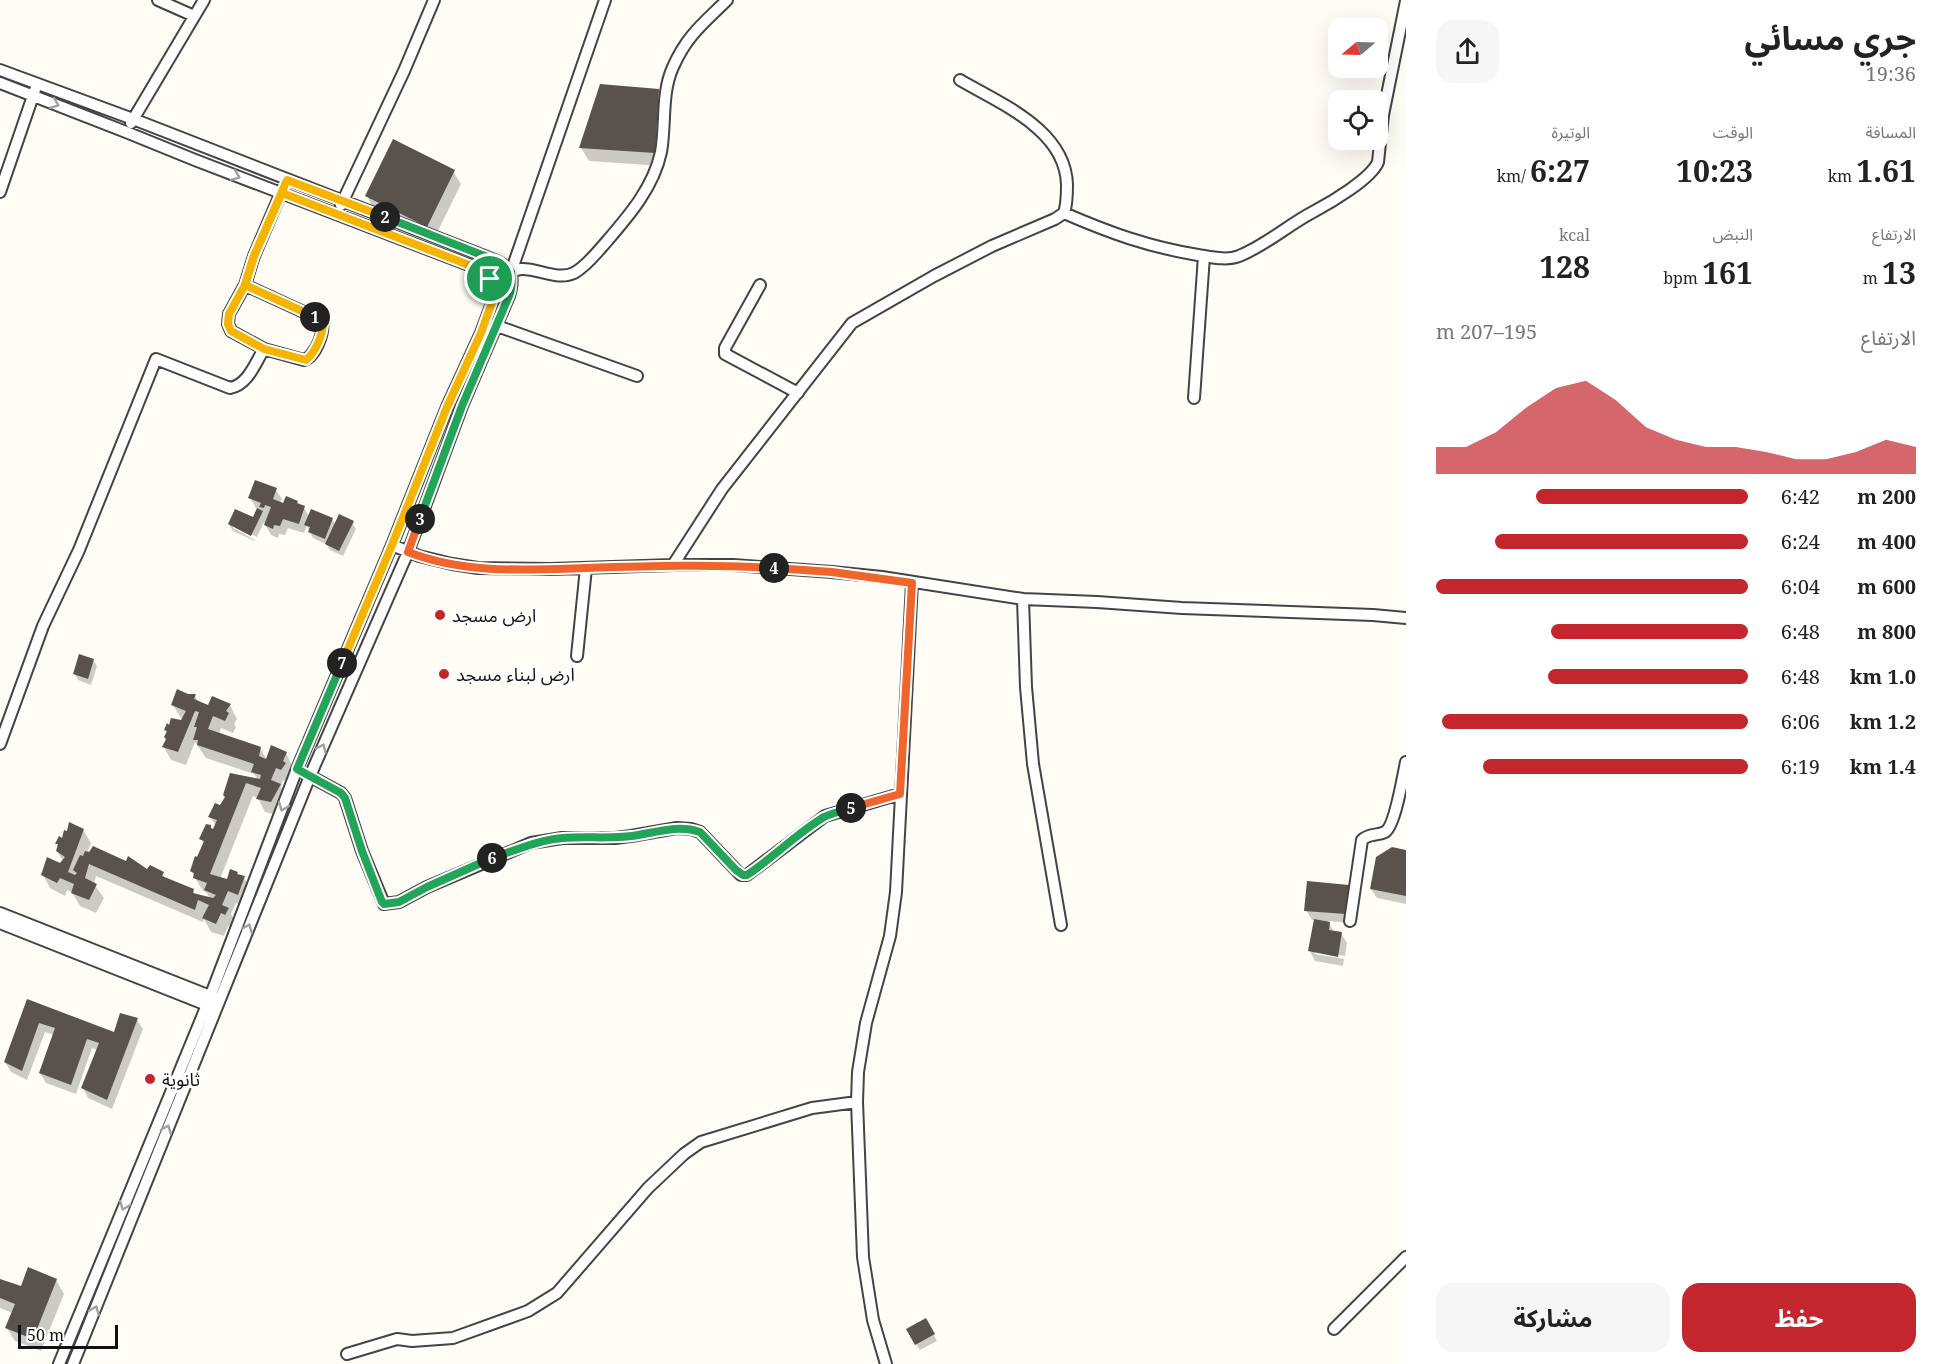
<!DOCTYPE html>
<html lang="ar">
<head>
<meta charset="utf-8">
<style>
	:root { --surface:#fff; --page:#f6f6f6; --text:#222; --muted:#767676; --accent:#c4262e }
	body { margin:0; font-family:"Noto Serif","Noto Sans Arabic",serif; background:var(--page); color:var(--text); direction:rtl; height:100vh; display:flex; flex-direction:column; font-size:22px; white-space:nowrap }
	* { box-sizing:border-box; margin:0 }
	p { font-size:20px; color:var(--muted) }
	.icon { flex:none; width:33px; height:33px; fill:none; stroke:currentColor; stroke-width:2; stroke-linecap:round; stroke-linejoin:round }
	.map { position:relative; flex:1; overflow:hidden; direction:ltr }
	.drawer { display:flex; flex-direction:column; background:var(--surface); width:540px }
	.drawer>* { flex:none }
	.needle { width:39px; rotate:251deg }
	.buttons { position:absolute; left:1328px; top:18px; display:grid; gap:12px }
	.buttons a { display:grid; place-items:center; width:60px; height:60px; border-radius:12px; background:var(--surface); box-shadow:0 6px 24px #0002; font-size:30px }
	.scale { position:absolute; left:18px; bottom:15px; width:100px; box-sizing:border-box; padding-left:6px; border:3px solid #111; border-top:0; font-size:16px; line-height:21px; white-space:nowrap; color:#111; -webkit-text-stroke:4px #fff; paint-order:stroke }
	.pin { position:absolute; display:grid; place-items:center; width:51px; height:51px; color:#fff; margin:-26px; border:3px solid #fff; border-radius:50%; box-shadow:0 2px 6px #0007 }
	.km { position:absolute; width:30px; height:30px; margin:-15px; border-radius:50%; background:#222; color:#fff; font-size:16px; line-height:30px; text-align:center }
	.round { display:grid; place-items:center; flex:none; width:63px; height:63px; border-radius:18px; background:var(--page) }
	.summary { display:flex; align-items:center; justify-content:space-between; height:102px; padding:0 30px }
	h1 { font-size:33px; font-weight:700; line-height:45px }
	.stats { display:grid; grid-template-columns:repeat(3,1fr); gap:9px; height:102px; padding:6px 30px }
	.stats div { display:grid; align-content:center }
	.stats b { font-size:30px; font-weight:700 }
	.stats small { font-size:16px; font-weight:400 }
	.stats p { font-size:16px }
	.chart { height:168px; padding:12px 30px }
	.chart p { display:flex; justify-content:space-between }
	.chart svg { width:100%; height:108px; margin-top:6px; fill:var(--accent); opacity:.7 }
	.button { display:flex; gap:12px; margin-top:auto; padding:12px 30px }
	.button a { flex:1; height:69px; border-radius:18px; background:var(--accent); color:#fff; font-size:24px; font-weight:700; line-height:69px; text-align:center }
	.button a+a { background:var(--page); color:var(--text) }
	ul { padding:0 30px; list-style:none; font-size:20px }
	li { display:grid; grid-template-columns:96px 72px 1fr; align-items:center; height:45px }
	li i { height:15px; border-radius:8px; background:var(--accent) }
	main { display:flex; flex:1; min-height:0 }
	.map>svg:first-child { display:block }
	.shadow { fill:#0003 }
	.building { fill:#5a524d }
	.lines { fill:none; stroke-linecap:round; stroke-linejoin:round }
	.minor-casing { stroke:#444; stroke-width:14 }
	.minor { stroke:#fff; stroke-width:10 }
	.oneway { stroke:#a0a0a0 }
	.split-1-casing { stroke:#fff; stroke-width:12 }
	.split-2-casing { stroke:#fff; stroke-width:12 }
	.split-3-casing { stroke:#fff; stroke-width:12 }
	.split-4-casing { stroke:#fff; stroke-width:12 }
	.split-5-casing { stroke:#fff; stroke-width:12 }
	.split-6-casing { stroke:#fff; stroke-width:12 }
	.split-7-casing { stroke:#fff; stroke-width:12 }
	.split-8-casing { stroke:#fff; stroke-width:12 }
	.split-1 { stroke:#f5b400; stroke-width:8 }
	.split-2 { stroke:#f5b400; stroke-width:8 }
	.split-3 { stroke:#22a559; stroke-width:8 }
	.split-4 { stroke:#f0652b; stroke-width:8 }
	.split-5 { stroke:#f0652b; stroke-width:8 }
	.split-6 { stroke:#22a559; stroke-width:8 }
	.split-7 { stroke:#22a559; stroke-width:8 }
	.split-8 { stroke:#f5b400; stroke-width:8 }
	.poi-dot { fill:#c4262e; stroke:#fff; stroke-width:2 }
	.labels { text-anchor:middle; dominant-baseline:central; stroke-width:6; stroke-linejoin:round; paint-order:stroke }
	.poi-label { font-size:18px; fill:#111; stroke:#fff; text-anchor:start }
</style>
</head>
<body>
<main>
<section class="drawer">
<div class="summary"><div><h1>جري مسائي</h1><p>19:36</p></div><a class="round"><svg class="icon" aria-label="share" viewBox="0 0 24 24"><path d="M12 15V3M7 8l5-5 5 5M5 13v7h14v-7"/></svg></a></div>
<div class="stats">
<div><p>المسافة</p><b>1.61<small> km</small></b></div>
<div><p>الوقت</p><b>10:23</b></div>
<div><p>الوتيرة</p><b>6:27<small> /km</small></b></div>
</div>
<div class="stats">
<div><p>الارتفاع</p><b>13<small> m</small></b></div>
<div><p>النبض</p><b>161<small> bpm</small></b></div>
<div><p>kcal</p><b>128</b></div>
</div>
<div class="chart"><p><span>الارتفاع</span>195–207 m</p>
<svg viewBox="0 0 160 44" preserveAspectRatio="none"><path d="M0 44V33L10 33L20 27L30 17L40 9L50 6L60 14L70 25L80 30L90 33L100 33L110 35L120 38L130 38L140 35L150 30L160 33V44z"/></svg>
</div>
<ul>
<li><b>200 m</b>6:42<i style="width:68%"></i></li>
<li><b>400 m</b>6:24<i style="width:81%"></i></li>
<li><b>600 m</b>6:04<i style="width:100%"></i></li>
<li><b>800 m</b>6:48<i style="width:63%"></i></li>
<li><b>1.0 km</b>6:48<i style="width:64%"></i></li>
<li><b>1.2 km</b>6:06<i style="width:98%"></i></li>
<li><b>1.4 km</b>6:19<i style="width:85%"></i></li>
</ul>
<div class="button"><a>حفظ</a><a>مشاركة</a></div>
</section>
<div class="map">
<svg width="1406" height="1364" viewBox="0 0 1406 1364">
	<rect width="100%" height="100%" fill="#fffdf5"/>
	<path class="shadow" d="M658,90L666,103L662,166L589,161L581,148Z
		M453,171L461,184L434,239L374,210L367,196Z
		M276,490L282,499L280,503L284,504L297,502L299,505L304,508L309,516L332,519L336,525L352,523L356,529L343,556L330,550L326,544L313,538L307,526L304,533L288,528L285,535L279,534L278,538L271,535L264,522L257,537L233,525V528L255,540V541L233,531L229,524L253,519L258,509L256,508L250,498Z
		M93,660L97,666L91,685L78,680L75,674Z
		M188,695L195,696L199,703L208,707L230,705L237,719L234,724L236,727L233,733L221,728L219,734L260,748L267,760L286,753L293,767L289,783L283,780L281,787L288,799L278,815L265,812L258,798L253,796L220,879L228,881L237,873L239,876L244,878L252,891L245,907L236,903L231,914L235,922L232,928L228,926L224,936L211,932L204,919L203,922L96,876L94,884L104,898L96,913L80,906L72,892L67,890L65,896L50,888L43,875L60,865L63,861L57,851L59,847L57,844L83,830L91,843L85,858L162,873L166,880L193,890L195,895L210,899L207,893L203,891L191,871L204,845L201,839L213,832L216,826L210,817L221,806L226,798L231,774L258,780L254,774L206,758L195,742L186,765L171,760L164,747L167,740L166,729L182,722L183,719L181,718L173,705Z
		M1406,852V904L1377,898L1371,889Z
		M1348,886L1354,896L1351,923L1328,921L1334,932L1341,933L1347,943L1345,956L1315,951V954L1344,959L1343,966L1315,961L1310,951L1315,920H1312L1306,910Z
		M28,1001L114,1034L137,1020L143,1029L112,1109L88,1098L83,1088L97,1050L92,1048L76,1094L46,1083L40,1073L54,1035L45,1032L27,1080L11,1072L5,1062Z
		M29,1269L56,1280L64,1294L41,1351L15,1341L7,1328L13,1313L0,1308V1281L22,1288Z
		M926,1320L937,1341L920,1350L908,1330Z"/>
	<path class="building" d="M600,84L659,89L655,153L579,148Z
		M393,139L455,170L427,227L365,196Z
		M255,480L277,488L273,499L283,503L286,496L298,501L297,503L305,506L299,524L283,519L280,526L274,525L273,529L264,525L271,507L265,505L264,508L259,507L261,503L248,498Z
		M257,508L263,511L251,536L228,524L235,509L253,517Z
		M311,509L333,518L325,539L308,532L310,527L304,525Z
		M339,514L354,521L339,551L325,544Z
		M79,654L94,659L88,679L73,674Z
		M177,689L188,694H196L194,699L208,705L212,696L231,704L226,711L229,713L225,721L213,716L208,729L261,747L259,756L266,759L271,745L287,752L283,761L286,763L281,770L276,768L271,780L281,784L271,802L256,799L261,788L246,783L210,874L227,879L230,869L238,872L237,874L245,876L238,895L228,891L222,905L229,908L225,915L221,913L216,924L202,918L209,905L198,900L195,910L89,864L85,878L97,884L89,900L71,893L74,884L60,878L57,883L41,875L47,857L60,863L65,857L56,851L58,844H55L59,836L62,838L64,830L67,831L69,822L84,829L68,872L75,875L77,873L73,870L80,855L83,856L85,851L89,852L93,846L126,861L128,856L147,869L150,865L164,872L162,876L194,889L193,893L213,898L216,895L204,890L207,883L193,878L194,873L190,871L195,856L197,857L204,841L199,839L206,824L211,825V828L213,829L217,820L208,817L215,803L220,805L225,797L223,795L230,773L260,779L261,775L251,772L254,764L197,745L198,740H193L197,727H194L199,712L195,711L178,752L162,747L166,739L164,737L167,731L164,730L167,723L169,725L171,718L181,720L186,711L171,705Z
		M1392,847L1406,850V896L1370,889L1376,857Z
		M1307,881L1349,885L1346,914L1304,911Z
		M1314,919L1330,922L1329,930L1342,932L1338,957L1308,951Z
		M27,999L114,1032L120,1013L138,1018L107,1100L81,1088L99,1043L87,1039L71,1085L39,1073L55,1028L39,1023L22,1071L4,1062Z
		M28,1267L57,1279L33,1339L5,1328L15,1304L0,1298V1279L21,1286Z
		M926,1318L935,1334L915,1345L906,1329Z"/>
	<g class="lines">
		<g class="minor-casing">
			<path id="minor" d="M158,0L194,16
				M0,70L133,119L482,255C504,264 518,268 509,296L462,406L408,552L310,776L73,1364
				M0,83L126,132L195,160L474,267L490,279L495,295L481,333L447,407L392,545L297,769L207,1005L59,1364
				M131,123L204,0
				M0,192L35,90
				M341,205L404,71L434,0
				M1064,213C1110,233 1149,247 1198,255C1211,257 1227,261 1239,256C1265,246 1288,225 1313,212C1330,203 1371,179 1378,162L1383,115L1406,1
				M511,272L605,0
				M490,279C500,276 510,271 521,269C538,268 557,281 574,273C585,267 593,257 601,248C625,220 653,190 661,152C666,125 661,93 673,67C687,35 704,23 727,0
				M245,285L321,320C326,331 315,357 304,360L264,349L231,331L228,324L229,314L245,285L254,256L283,188
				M760,285L725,348V354L798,393
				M497,326L637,376
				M1194,398L1204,256
				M392,545L419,556L452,564L478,568L551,569L673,565H733L832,572L882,577L1023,599L1097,602L1182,608L1373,615L1406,618
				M673,565L722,489L852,323L934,276L992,246L1055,219L1064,213C1067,204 1067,194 1067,185C1066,130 1001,104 960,80
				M1023,599L1026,687L1033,764L1061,925
				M577,656L586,568
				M0,744L43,626L79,550L156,359L230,388C248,385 255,363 264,349
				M306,774L341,793L345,798L362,851L384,904L399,902L427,887L531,843L562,838H615L631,836L677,828L691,829L700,832L736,870L741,875H747L825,816L900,794
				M0,913L215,998
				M1350,921L1362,840C1369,833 1377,836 1385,832C1395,826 1403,776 1406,762
				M0,923L212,1007
				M1334,1329L1406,1257
				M347,1354L397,1339L412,1341L453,1338L528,1311L557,1293L648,1188L684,1154L701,1142L812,1108L857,1102
				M886,1364L873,1320L863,1257L857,1102L858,1072L866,1023L890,936L896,892L912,583"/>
		</g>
		<use href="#minor" class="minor"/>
	</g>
	<defs><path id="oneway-chevron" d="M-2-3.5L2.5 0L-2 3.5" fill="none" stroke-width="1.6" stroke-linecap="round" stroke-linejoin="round" transform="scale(1.5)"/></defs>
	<g class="oneway">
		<use href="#oneway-chevron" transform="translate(55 104) rotate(21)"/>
		<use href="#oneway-chevron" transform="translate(236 176) rotate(21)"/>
		<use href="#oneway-chevron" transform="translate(322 748) rotate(-66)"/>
		<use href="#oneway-chevron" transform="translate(283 807) rotate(111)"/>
		<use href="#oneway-chevron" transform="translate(248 928) rotate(-68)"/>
		<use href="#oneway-chevron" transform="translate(167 1129) rotate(-68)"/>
		<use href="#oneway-chevron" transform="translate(124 1206) rotate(112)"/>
		<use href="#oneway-chevron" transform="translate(95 1310) rotate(-68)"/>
	</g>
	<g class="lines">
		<g class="split-1-casing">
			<path id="split-1" d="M315,317L245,285L254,256L282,193L474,267L490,279"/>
		</g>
		<g class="split-2-casing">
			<path id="split-2" d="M315,317L323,323C323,335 315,353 306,360L264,349L231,331L228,324L229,314L245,285L254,256L287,180L385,217"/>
		</g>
		<g class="split-3-casing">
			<path id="split-3" d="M385,217L500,262L511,272C512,280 512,288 509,296L462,406L420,519"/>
		</g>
		<g class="split-4-casing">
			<path id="split-4" d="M420,519L408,552C464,574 526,570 585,568C648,566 711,564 774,568"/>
		</g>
		<g class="split-5-casing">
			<path id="split-5" d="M774,568L832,572L912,583L900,794L851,808"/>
		</g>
		<g class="split-6-casing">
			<path id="split-6" d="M492,858C516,850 538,840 563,838C586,836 609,839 632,836C655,833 677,824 700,832L736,870L743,875H747C774,857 796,834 824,817C832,813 843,811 851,808"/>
		</g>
		<g class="split-7-casing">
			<path id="split-7" d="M342,663L297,769L341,793L345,798L362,851L382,902L384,904L399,902L427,887L492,858"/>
		</g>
		<g class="split-8-casing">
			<path id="split-8" d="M342,663L392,545L447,407L481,333L495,294L490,279"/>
		</g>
		<use href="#split-1" class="split-1"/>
		<use href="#split-2" class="split-2"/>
		<use href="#split-3" class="split-3"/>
		<use href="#split-4" class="split-4"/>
		<use href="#split-5" class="split-5"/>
		<use href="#split-6" class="split-6"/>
		<use href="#split-7" class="split-7"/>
		<use href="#split-8" class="split-8"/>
	</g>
	<g class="poi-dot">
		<circle cx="440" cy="615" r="6"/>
		<circle cx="444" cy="674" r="6"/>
		<circle cx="150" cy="1079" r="6"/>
	</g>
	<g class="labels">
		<g class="poi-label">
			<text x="452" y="615">ارض مسجد</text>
			<text x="456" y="674">ارض لبناء مسجد</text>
			<text x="162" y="1079">ثانوية</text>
		</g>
	</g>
</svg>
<div class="buttons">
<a><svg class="needle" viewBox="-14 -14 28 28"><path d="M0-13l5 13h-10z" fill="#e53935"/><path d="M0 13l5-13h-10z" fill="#767676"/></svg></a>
<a><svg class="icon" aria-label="locate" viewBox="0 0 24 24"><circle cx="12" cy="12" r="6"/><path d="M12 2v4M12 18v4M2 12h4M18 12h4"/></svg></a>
</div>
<div class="scale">50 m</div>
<div class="pin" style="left:490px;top:279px;background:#1e9e55"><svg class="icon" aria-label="arrive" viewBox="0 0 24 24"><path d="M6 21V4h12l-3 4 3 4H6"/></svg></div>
<b class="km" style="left:315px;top:317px">1</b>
<b class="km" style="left:385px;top:217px">2</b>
<b class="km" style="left:420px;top:519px">3</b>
<b class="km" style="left:774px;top:568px">4</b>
<b class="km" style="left:851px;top:808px">5</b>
<b class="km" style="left:492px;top:858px">6</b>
<b class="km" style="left:342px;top:663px">7</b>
</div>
</main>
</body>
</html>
